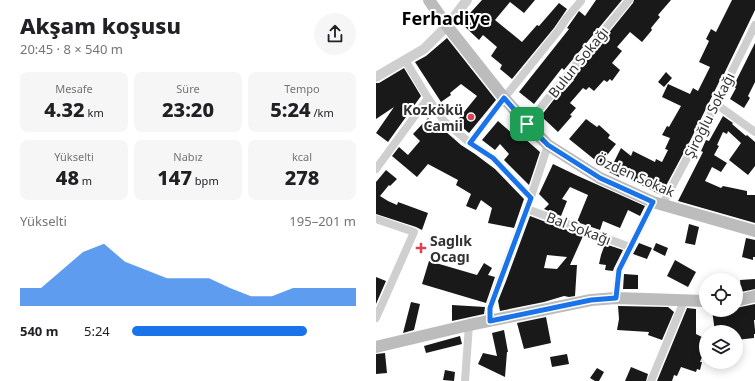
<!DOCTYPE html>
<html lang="tr">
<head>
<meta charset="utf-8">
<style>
	:root { --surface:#fff; --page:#f6f6f6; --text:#202124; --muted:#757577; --accent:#1a73e8 }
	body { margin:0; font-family:"Noto Sans",sans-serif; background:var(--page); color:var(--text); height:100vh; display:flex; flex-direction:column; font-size:15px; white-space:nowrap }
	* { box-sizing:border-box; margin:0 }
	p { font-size:13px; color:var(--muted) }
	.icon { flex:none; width:22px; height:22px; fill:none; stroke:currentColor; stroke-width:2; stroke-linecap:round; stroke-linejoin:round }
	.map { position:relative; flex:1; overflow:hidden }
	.sheet { display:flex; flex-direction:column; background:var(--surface); width:376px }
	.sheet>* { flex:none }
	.buttons { position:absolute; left:323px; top:273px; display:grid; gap:8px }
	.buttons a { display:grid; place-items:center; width:44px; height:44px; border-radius:50%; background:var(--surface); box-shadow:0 2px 10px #0003; font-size:20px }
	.pin { position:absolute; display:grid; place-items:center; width:34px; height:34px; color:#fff; margin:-17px; border-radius:8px; box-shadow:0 2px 6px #0006 }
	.round { display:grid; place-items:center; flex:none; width:42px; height:42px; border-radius:21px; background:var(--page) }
	.summary { display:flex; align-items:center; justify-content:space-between; height:68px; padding:0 20px }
	h1 { font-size:22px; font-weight:800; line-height:30px }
	.figures { display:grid; grid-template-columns:repeat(3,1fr); gap:6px; height:68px; padding:4px 20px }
	.figures div { display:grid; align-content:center; border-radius:8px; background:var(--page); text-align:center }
	.figures b { font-size:20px; font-weight:800 }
	.figures small { font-size:11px; font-weight:400 }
	.figures p { font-size:11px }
	.chart { height:112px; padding:8px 20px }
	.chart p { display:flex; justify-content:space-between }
	.chart svg { width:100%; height:72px; margin-top:4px; fill:var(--accent); opacity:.7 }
	ul { padding:0 20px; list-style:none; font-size:13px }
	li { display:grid; grid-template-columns:64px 48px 1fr; align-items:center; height:30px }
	li i { height:10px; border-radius:5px; background:var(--accent) }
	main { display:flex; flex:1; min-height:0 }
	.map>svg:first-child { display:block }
	.building { fill:#191919; fill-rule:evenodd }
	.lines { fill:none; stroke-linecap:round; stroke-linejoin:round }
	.minor { stroke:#cfcfcf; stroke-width:8 }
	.tertiary { stroke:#cfcfcf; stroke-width:10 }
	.secondary { stroke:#bcbcbc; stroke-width:12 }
	.route-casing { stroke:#fff; stroke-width:8 }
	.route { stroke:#1a73e8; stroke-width:5 }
	.poi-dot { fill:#da4450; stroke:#fff; stroke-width:1.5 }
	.labels { text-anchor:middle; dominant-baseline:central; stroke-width:4; stroke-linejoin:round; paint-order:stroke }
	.street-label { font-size:14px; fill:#323232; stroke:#fff }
	.poi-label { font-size:14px; font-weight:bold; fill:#323232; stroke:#fff; text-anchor:end }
	.district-label { font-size:18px; font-weight:bold; fill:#000; stroke:#fff }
</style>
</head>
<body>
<main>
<section class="sheet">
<div class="summary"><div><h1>Akşam koşusu</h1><p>20:45 · 8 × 540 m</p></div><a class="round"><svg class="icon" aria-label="share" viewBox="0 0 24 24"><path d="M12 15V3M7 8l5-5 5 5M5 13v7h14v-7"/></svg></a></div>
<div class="figures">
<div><p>Mesafe</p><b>4.32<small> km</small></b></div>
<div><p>Süre</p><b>23:20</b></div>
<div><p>Tempo</p><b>5:24<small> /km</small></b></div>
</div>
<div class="figures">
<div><p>Yükselti</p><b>48<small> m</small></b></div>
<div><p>Nabız</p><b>147<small> bpm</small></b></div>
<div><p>kcal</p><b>278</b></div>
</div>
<div class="chart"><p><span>Yükselti</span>195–201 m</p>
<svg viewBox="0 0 160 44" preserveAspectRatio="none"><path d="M0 44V33L10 33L20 22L30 11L40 6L50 17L60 22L70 27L80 27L90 27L100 33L110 38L120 38L130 33L140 33L150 33L160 33V44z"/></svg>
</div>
<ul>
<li><b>540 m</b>5:24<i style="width:78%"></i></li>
</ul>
</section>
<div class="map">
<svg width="379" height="381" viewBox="0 0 379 381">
	<rect width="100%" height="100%" fill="#fff"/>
	<path class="building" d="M106,0H159L148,13L134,2L119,20L146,42L161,25L163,26L183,3L191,9L178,28L136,79L124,69L126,65L115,56L121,47L107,35L103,40L85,23Z
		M220,0H246L188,70L186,68L158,104L143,92L193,29L191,28L203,11L209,16Z
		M258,0H295L282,15L284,17L275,28L276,30L266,42L254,32L241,47L246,51L236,63L244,70L236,81L234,79L231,82L228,80L218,91L213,87L210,90L207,88L194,103L200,108L194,115L196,116L182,132L165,116L187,88L189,90L198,80L196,78L257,3Z
		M356,0H379V10L348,74H347L314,141L285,195L244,174L243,177L233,172L245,148L255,156L257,151L279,162L280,159L286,162L292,150L289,149L294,138L286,135L291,126L293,127L305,106L286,97L292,84L314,94L317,88L322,91L334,67L323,62L333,41L330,39L335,29L340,32Z
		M71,38L120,100L93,133L80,122L101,96L85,84L74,93L75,95L65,102L39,62L50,56Z
		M379,43V82L372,96L374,98L368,108L354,99L360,88L357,87Z
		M28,68L45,96L12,142L0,133L18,107L0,119V83H3Z
		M290,72L296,78L288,87L282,82Z
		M347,116L357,123L356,124L370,136L371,135L379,142V166L372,175L353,160L365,143L352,131L351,134L347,132L341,145L343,146L338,155L351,163L345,172L336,167L329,181L345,188L347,186L371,191V195H379V223L302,201L327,152L325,151L330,140L333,141Z
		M52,118L60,126L61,124L85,145L99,154L119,169L148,199L138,228L112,223L116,208L105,200L100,210L90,206L95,194L80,185L82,180L52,164L41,177L16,156L23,147L32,155L44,141L37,134Z
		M210,119L221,127L223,125L234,135L232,138L240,144L224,164L193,139Z
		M122,121L145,141L148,138L164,152L153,185L128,160L133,154L124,144L119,150L106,140Z
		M177,164L202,176L269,206L264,216L252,210L244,228L227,221L224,230L201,222L212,195L194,187L186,199L191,201L185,216L168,209L173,204L163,194Z
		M10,170L21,179L14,186L13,185L4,196L12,201L21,205L22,202L52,213L46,230L40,227L0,214V182Z
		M154,216L207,236L194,265H201L199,296L193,297L188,296L168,302L124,311L122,301L130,281ZM171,255L191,257L181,269L168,268Z
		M313,224L323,227L319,245L309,243Z
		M370,238L379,240V257H377V260L366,257Z
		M263,243L276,248L271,259L257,254Z
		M280,243L292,248L289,256L277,250Z
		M229,244L247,250L238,268L237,271L229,270L230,265L223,264L225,255Z
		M299,260L320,272L312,287L291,276Z
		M53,261L101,275L108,263L116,268L112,275L119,277L110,303L46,284Z
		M248,274L262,275V289H247Z
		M0,277L10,281L0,304Z
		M379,279V289L365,292L364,280Z
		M35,302L44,304L38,330L27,333Z
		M379,304V320H378L379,330V334H378V338L360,340V332H339L336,310H360V308Z
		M76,305L109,307L108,314L76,321Z
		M242,306L292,307L298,312L286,340L272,335L273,332L241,330L243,319Z
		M311,308L320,309V334L330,339V347L324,362H326L324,370L321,369L320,372L305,367L301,376L298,375L296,381H281Z
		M170,317L175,343L148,349L141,323Z
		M128,330L132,352H131L129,377L102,364L107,353L121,356L116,333Z
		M84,336L86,344L50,353L48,346Z
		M9,353L11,373L0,374V354Z
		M191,354L193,364L176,367L174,357Z
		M255,367L272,374L270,381H249Z
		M221,368L228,372L223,381H219L214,378Z
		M69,370L79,372L78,381L67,380Z"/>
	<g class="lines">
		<path class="minor" d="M29,60L52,98L68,121L94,143L117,158L155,198
			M340,104L379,132
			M151,124L253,0
			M94,143L128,98L182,31L190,19L205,1
			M0,169L52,98
			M286,205L340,104L379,25
			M151,209L254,247
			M0,219L38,232L0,318
			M240,298L243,270L277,202
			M113,321L114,307L151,209L172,145
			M89,381L93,325
			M275,381L308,301"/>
		<path class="tertiary" d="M0,77L48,49L71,26L91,0"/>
		<path class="secondary" d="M53,0L71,26L128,98L151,124L172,145L224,178L277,202L379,231
			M360,301L379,296
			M0,347L93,325L215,300L240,298L330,301"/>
	</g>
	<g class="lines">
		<g class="route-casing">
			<path id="route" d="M128,98L151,124L172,145L224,178L277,202L243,270L240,298L215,300L114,321V308L155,198L117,158L94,143Z"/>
		</g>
		<use href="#route" class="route"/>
	</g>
	<g class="poi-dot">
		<circle cx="95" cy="117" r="4"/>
		<path d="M43 242h4v4h4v4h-4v4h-4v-4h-4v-4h4z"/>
	</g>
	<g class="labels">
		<g class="street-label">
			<text transform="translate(202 62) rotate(-51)">Bulun Sokağı</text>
			<text transform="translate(333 115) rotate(-63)">Şiroğlu Sokağı</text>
			<text transform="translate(259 175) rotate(24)">Özden Sokak</text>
			<text transform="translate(203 228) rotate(21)">Bal Sokağı</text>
		</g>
		<g class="poi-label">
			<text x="87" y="109">Kozkökü<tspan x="87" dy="16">Camii</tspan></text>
			<text x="54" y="240" text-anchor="start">Saglık<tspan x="54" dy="16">Ocagı</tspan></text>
		</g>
		<g class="district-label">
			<text x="70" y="18">Ferhadiye</text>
		</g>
	</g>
</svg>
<div class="buttons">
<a><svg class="icon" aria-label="locate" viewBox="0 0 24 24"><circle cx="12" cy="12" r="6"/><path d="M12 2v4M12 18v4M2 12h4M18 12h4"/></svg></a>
<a><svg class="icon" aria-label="layers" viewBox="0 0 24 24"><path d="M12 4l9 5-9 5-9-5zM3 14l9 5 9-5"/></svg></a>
</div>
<div class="pin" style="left:151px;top:124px;background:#1e9e55"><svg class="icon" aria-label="arrive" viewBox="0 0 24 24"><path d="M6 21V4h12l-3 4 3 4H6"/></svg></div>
</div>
</main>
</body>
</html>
